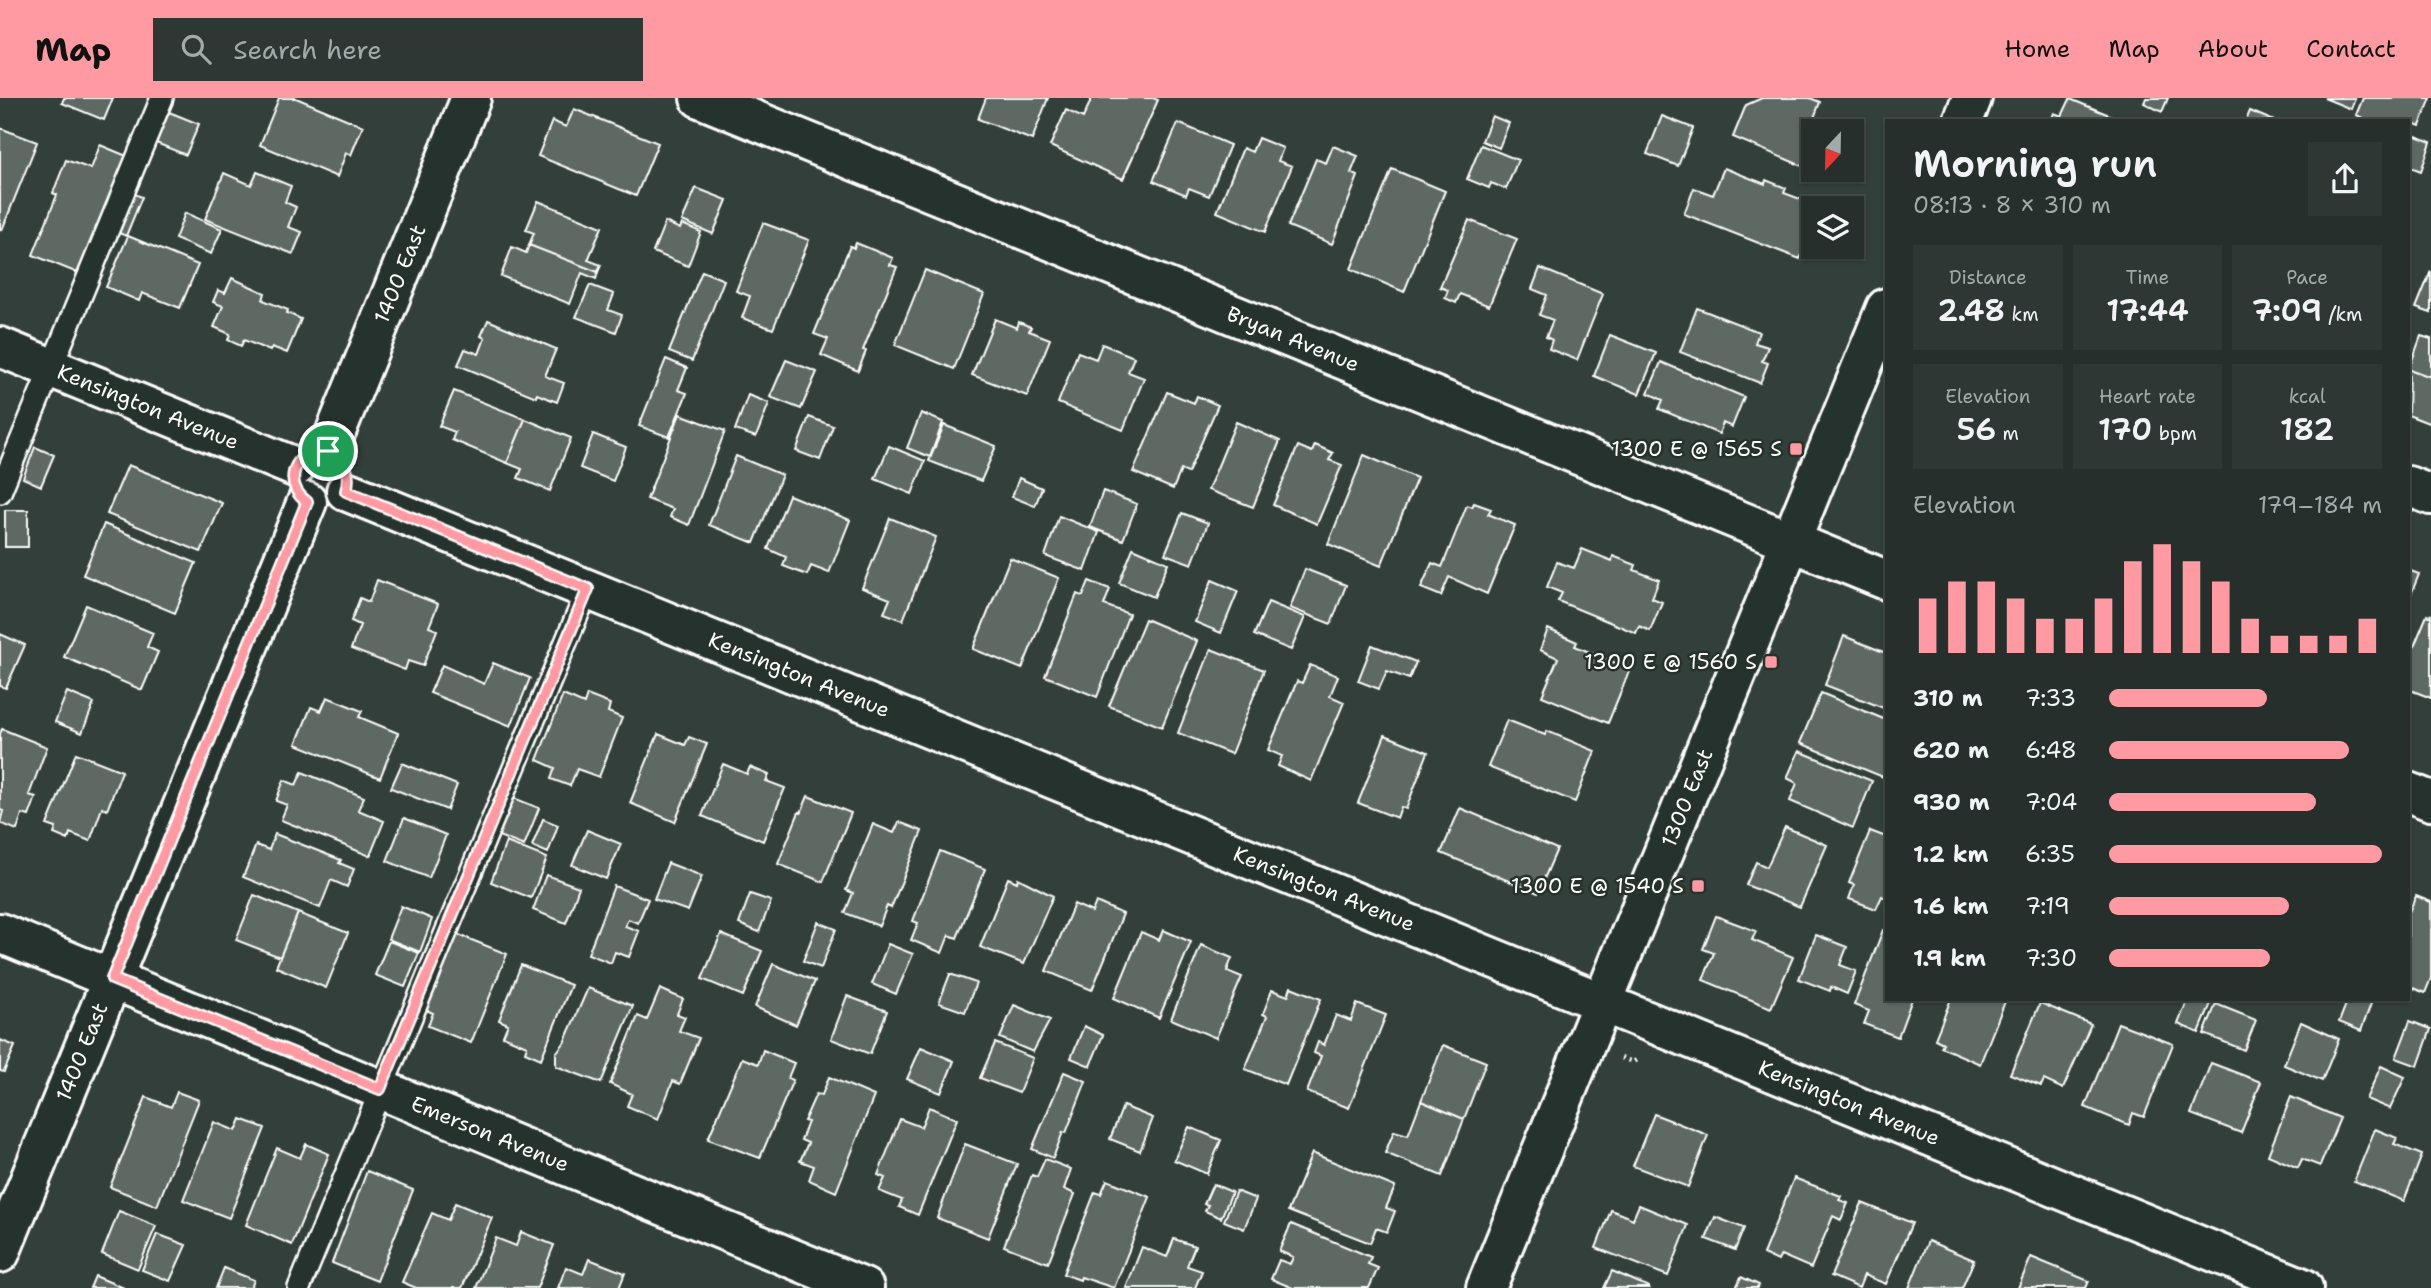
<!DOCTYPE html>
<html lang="en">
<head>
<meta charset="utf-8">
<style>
	:root { --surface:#262f2c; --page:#2e3734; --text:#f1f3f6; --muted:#a4a9a9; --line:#424a48; --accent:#ff9aa2 }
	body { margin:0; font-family:"Shantell Sans",sans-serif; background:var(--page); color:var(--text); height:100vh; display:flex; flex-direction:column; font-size:26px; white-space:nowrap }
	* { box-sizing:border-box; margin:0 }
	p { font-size:23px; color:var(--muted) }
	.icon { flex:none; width:38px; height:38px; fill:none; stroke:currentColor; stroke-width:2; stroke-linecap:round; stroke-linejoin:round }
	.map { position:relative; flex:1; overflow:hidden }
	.panel { position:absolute; left:1885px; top:21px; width:525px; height:882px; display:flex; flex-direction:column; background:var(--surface); border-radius:0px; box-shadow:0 2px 5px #0004,0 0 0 2px var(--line) }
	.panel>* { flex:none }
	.needle { width:46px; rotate:202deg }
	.controls { position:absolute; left:1801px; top:21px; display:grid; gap:14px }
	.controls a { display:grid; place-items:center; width:63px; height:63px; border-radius:0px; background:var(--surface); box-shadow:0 2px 5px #0004,0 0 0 2px var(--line); font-size:35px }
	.pin { position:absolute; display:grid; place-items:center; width:60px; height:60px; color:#fff; margin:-30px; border:4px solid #fff; border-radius:50%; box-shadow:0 2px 7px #0007 }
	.round { display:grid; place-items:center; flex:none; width:74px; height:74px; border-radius:0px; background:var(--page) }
	.headline { display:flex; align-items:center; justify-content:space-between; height:119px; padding:0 28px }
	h1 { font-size:38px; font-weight:600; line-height:52px }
	.figures { display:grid; grid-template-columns:repeat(3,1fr); gap:10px; height:119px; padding:7px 28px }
	.figures div { display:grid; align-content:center; border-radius:0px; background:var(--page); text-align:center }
	.figures b { font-size:30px; font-weight:600 }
	.figures small { font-size:19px; font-weight:400 }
	.figures p { font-size:19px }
	.chart { height:196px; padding:14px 28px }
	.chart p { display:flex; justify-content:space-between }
	.chart svg { width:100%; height:126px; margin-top:7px; stroke:var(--accent); stroke-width:6 }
	ul { padding:0 28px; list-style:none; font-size:23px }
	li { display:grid; grid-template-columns:112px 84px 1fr; align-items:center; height:52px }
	li i { height:18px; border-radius:9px; background:var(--accent) }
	header { display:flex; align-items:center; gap:42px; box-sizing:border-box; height:98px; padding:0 35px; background:var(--accent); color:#111 }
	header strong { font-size:33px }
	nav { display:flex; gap:38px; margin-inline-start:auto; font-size:24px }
	.search { width:490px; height:63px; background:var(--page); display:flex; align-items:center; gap:18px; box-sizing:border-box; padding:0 24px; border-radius:0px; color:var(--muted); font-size:26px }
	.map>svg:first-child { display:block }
	.building { fill:#5f6964; stroke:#fff; stroke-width:2 }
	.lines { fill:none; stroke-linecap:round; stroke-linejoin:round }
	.lane-casing { stroke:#fff; stroke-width:26 }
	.street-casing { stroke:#fff; stroke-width:44 }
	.secondary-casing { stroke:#fff; stroke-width:44 }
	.path { stroke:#fff; stroke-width:4.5; stroke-dasharray:2 5; stroke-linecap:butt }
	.lane { stroke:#26332d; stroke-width:21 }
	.street { stroke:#26332d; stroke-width:38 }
	.secondary { stroke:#26332d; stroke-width:38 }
	.route-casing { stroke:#fff; stroke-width:14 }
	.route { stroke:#ff9aa2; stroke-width:9 }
	.poi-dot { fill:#ff9aa2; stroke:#26332d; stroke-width:2.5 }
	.labels { text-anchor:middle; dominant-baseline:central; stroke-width:5; stroke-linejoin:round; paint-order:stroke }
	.street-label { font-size:21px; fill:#fff; stroke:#26332d }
	.poi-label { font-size:21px; fill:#fff; stroke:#26332d; text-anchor:end }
</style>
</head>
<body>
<header>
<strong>Map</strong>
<div class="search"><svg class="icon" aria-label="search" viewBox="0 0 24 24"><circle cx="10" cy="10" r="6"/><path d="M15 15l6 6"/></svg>Search here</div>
<nav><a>Home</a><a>Map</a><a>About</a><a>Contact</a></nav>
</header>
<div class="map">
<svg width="2431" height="1190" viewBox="0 0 2431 1190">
	<rect width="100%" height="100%" fill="#333f3a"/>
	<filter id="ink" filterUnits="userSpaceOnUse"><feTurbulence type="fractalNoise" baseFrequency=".0143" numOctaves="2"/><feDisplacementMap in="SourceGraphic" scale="14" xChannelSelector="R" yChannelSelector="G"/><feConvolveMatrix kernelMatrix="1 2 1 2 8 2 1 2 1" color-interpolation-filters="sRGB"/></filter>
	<g filter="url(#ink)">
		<path class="building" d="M64,0H113L104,22L62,5Z
			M279,0H296L363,28L351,57L346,55L337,79L260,47Z
			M986,0H1048L1032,42L978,21Z
			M1092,0H1153L1158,2L1123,81L1050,48L1066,12L1083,20Z
			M1762,0H1810L1820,4L1814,20L1830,27L1827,33H1813L1812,72L1733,39L1746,7Z
			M2146,0H2168L2162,14L2144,5Z
			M2324,0H2355L2351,11Z
			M2363,0H2431L2420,28L2408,23H2362L2363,20L2356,17Z
			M2070,1L2124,23H2051L2054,15L2062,18Z
			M159,10L199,26L186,57L146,41Z
			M574,11L658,45L636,98L538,58L552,23L566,29Z
			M2250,13L2274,23H2246Z
			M1492,18L1509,25L1499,50L1482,43Z
			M1662,18L1693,30L1678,68L1647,56Z
			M1178,25L1230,47L1209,98L1189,90L1186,97L1153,83Z
			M0,30L37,44L2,132L0,131Z
			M2411,36L2431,44L2421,73L2408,68V44Z
			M1258,40L1283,50L1278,63L1292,68L1265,134L1217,114L1243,50L1252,54Z
			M100,47L134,61L80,176L33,157L57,97L53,95L66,62L91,71Z
			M1481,47L1518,62L1506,91L1491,85L1489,90L1467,81Z
			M1333,48L1358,58L1351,75L1358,78L1332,146L1288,128L1316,61L1326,65Z
			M1724,70L1765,86L1766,82L1786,90L1784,95L1811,105L1804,121L1813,125V129L1800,161L1684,116L1694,90L1713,97Z
			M1392,71L1445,93L1404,194L1351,171Z
			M257,74L291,88L285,104L296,109L288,129L302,134L293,156L205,121L224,75L251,87Z
			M696,90L727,102L713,136L682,123Z
			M125,92L142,99L126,138L110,131Z
			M538,103L602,129L588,162L601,167L598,174L529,147L534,135L526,132Z
			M185,115L222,131L211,156L175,141Z
			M1469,122L1517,141L1489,208L1460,196L1456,205L1445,200L1448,192L1440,189Z
			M665,124L680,131L682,126L701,134L688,168L653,154Z
			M763,125L809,142L773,231L742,220L750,198L736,193Z
			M128,138L198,167L180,210L142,195L139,203L106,189Z
			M856,145L893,160L890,167L897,169L863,252L866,253L858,273L821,257L828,241L814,236L850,148L854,150Z
			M529,147L598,174L596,181L582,175L570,206L501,178L512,149L526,155Z
			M1540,170L1603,196L1577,262L1549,251L1552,242L1546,239L1553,222L1539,217L1547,197L1532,191Z
			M925,172L984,196L954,271L895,247Z
			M702,173L724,182L692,263L669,254Z
			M2431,173V215L2416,210Z
			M232,180L265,195L263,202L288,212L287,215L301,221L287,255L272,249L270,253L244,242L241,248L228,242L230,236L214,229L223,208L213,204L218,192L225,195Z
			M590,187L614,196L608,212L622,217L616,234L576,219Z
			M1697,210L1759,234L1755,245L1768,249L1762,263L1768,265L1760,285L1680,254Z
			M995,221L1017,230L1019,224L1031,229L1029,233L1050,241L1027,298L972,277Z
			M488,222L556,251L545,278L564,285L557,304L537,296L536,299L458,267L465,251L479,256L485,240L481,238Z
			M1610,237L1656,255L1639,296L1594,278Z
			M2421,238L2431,241V279L2409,271Z
			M1102,246L1134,259L1128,274L1144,280L1123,332L1058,305L1078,254L1096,261Z
			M666,261L687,270L678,292L687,295L669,339L639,328Z
			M786,262L817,274L801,311L770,299Z
			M1661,264L1744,299L1732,329L1723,325L1719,336L1659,311L1663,302L1648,295Z
			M2409,271L2431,279V326L2408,317Z
			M454,293L525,321L507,365L452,342L455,334L439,328Z
			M1167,294L1194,305L1197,298L1218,307L1188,375L1181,372L1173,391L1133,374Z
			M748,297L769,305L756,339L735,332Z
			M921,315L943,324L930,359L907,350Z
			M680,316L725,333L689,427L670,419L673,411L647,401Z
			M809,319L833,328L820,362L796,353Z
			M525,321L571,340L550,393L518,380L522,371L507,365Z
			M1236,324L1280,343L1253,409L1208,392Z
			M944,327L996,348L981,383L929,363Z
			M593,336L626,349L613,383L580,370Z
			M1315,347L1333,355L1329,362L1342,367L1317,426L1273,407L1298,348L1312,354Z
			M889,348L925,363L912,396L875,381Z
			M35,349L54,357L41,388L23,380Z
			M1364,357L1417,380L1381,468L1328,446Z
			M736,358L782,377L754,445L709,427Z
			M128,367L222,405L201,454L107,416Z
			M1019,380L1042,390L1035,408L1012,399Z
			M1103,393L1137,406L1123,442L1090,429Z
			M789,397L850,422L829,475L811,468L807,477L783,468L786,459L768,451Z
			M1474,405L1491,411L1488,416L1515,427L1487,496L1449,479L1441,498L1421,490L1432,465L1442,469L1467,407L1472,409Z
			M5,412H28V449H5Z
			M1182,415L1208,425L1192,466L1165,456Z
			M1059,418L1099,434L1085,473L1045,458Z
			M890,420L936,439L903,522L884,515L890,501L862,490Z
			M104,426L196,465L175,515L83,477Z
			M1133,450L1168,465L1154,499L1119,485Z
			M1582,451L1612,463L1613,458L1636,467L1634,472L1659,482L1652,500L1662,504L1650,533L1639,528L1636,535L1558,503L1562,495L1547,489L1557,464L1574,470Z
			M1010,460L1059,480L1022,571L973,551Z
			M1305,471L1346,487L1331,526L1290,510Z
			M2408,472L2419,476L2408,504Z
			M377,482L438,506L429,529L437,532L423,568L408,563L405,572L351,551L360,527L351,523L360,500L369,504Z
			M1212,482L1238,493L1221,535L1195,524Z
			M1089,483L1110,491L1104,507L1129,516L1097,599L1045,578L1077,496L1083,498Z
			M1268,504L1305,519L1291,552L1254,537Z
			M86,507L153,535L147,549L158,554L142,592L64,559Z
			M2431,516V600L2408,591V563L2427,517L2430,518Z
			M1145,521L1197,543L1162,629L1109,608Z
			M1548,531L1577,544L1575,548L1630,571L1608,625L1542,598L1558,560L1540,552Z
			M0,536L25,547L6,590L0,588Z
			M1844,538L1886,555V611L1825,587Z
			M1372,547L1416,564L1409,581L1387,573L1379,591L1358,583Z
			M1211,551L1264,572L1231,656L1178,635Z
			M493,565L530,580L511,628L430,595L442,567L484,586Z
			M1310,567L1338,578L1330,598L1344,604L1311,683L1278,668L1282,658L1268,652L1297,583L1302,585Z
			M67,594L94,605L82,635L55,624Z
			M1821,595L1886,622V671L1883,679L1800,645Z
			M563,597L584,606L587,597L610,606L608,614L622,620L599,679L577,671L570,688L551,681L555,670L537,662Z
			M327,599L362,613L359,619L398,635L380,680L296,646L311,609L321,613Z
			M1507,622L1545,637L1547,633L1595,653L1575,704L1488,669Z
			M2,631L47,649L29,697L36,699L29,718L22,716L17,732L0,725L3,713L0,712V636Z
			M658,636L685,647L689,639L707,646L675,724L630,705Z
			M1385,637L1428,654L1406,711L1401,709L1397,720L1358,705Z
			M1799,653L1872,683L1853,730L1790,703L1797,685L1787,680Z
			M76,655L122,673L107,712L102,710L90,743L70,735L68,742L54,736L56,730L47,727Z
			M402,665L457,687L447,712L391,690Z
			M723,666L747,676L750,669L769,677L766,683L785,690L763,743L702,718Z
			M302,674L364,699L358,712L384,723L370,758L281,722L287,707L276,703L284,682L296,687Z
			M506,697L539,710L524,748L491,735Z
			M808,698L851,715L823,784L778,766L799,714L801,715Z
			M1460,710L1557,751L1538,795L1441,755Z
			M404,720L446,737L429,780L387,763Z
			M543,721L558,727L548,755L532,748Z
			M899,724L922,733L891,810L887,808L879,828L845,815L853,795L846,792L873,726L894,735Z
			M1785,729L1827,747L1800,809L1746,787L1756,764L1767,769Z
			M587,732L621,746L606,781L572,767Z
			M1870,733L1886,739V800L1882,798L1876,811L1849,801L1854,787L1849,785Z
			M275,736L341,762L339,765L354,771L347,789L331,782L320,810L243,779L256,747L269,752Z
			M506,744L547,760L531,800L491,784Z
			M940,753L985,771L957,840L949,837L942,855L911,842L918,825L913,823Z
			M668,765L702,778L688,813L654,801Z
			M546,777L579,789L566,825L533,812Z
			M1008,780L1017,784L1018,780L1053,798L1024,866L980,849Z
			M614,788L648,801L638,825L628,821L625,828L639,833L629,859L615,854L611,865L588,856Z
			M750,796L771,803L759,834L739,826Z
			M254,797L298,815L280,859L236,842Z
			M2416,798L2431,804V880L2425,895L2408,888V816Z
			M1096,804L1123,816L1092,892L1046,873L1074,806L1092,814Z
			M401,808L432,821L420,854L388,841Z
			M298,815L348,835L326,890L276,869Z
			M1716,818L1756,833L1752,842L1793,859L1771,910L1703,882L1714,855L1703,851Z
			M818,824L836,831L821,870L803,863Z
			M1163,832L1191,844L1159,920L1114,900L1141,834L1159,842Z
			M1883,832L1886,834V901H1912L1898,939L1864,926L1869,913L1854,907Z
			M449,833L507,856L471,945L428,928L433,915L424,911Z
			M721,836L762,853L743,898L702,881Z
			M1816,837L1847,849L1840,867L1856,873L1847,896L1831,889L1830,893L1799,881Z
			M389,843L419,855L405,889L375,877Z
			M888,846L913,856L896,896L872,886Z
			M1201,847L1232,860L1227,873L1242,879L1216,940L1171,921Z
			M773,866L815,883L796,927L755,909Z
			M521,867L571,887L541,961L525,954L527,948L503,938L508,926L499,922Z
			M950,876L976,885L965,914L939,905Z
			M1291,889L1321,901L1286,987L1245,971L1267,918L1263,916L1272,892L1288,898Z
			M588,890L633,908L601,985L556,968V955L564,945Z
			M660,891L683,901L677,916L685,919L679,933L699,940L680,986L673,983L658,1021L627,1008L632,996L610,986L638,918L647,922Z
			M847,898L887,913L870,956L831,941Z
			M1951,901H2006L1980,966L1941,949L1943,945L1935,941Z
			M2188,901L2212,903L2199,935L2178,926Z
			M2348,901L2372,903L2361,933L2339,924Z
			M2040,905L2091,926L2063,991L2044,982L2041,988L2010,976Z
			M1357,906L1386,917L1349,1010L1307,994L1321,958L1314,955L1318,944L1324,947L1336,917L1351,923Z
			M2216,906L2256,922L2244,952L2204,936Z
			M1014,907L1050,922L1033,954L1000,940Z
			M2410,923L2431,931L2418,968L2396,960Z
			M2301,924L2339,941L2322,983L2284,967Z
			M2118,925L2173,946L2144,1019L2133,1015L2129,1027L2085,1009Z
			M1084,928L1103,937L1090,968L1071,960Z
			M0,942L15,948L4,974L0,973Z
			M995,945L1033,960L1019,995L980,980Z
			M1443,947L1486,964L1464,1021L1421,1003Z
			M921,949L954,963L941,995L907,981Z
			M763,952L794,965L788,980L793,982L760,1060L708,1041L742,960L758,966Z
			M2211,965L2261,984L2241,1035L2191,1016Z
			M2381,968L2405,979L2390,1011L2366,1001Z
			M1064,974L1086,983L1066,1035L1063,1034L1053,1060L1032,1051Z
			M829,979L874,998L836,1094L809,1082L814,1068L800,1063L808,1045L801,1042L808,1024L804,1023L816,996L822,997Z
			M177,994L199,1002L157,1108L110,1089L146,999L171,1009Z
			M2291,999L2340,1020L2320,1068L2302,1061L2298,1070L2268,1057Z
			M1421,1003L1464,1021L1442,1078L1385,1055L1394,1033L1408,1037Z
			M1123,1008L1153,1020L1140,1053L1110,1041Z
			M929,1009L957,1021L918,1117L899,1109L902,1102L879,1093L885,1080L878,1077L900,1021L921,1029Z
			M1654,1016L1708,1037L1688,1089L1633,1068Z
			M241,1021L265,1030L229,1120L183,1102L214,1024L236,1033Z
			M1189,1029L1221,1042L1207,1076L1174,1062Z
			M2375,1031L2397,1040L2394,1046L2422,1057L2404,1103L2354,1083Z
			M306,1046L329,1056L292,1147L246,1127L277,1050L300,1060Z
			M965,1046L1017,1066L988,1140L937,1120Z
			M1312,1055L1395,1089L1386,1110L1395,1113L1387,1134L1376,1130L1370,1145L1288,1113Z
			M1045,1061L1071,1071L1064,1091L1075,1096L1048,1165L1004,1148L1032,1077L1037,1079Z
			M367,1073L413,1092L377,1183L332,1165Z
			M1794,1080L1841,1098L1839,1102L1848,1105L1841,1122L1833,1118L1811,1170L1781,1157L1778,1163L1763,1156Z
			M1107,1082L1150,1099L1114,1190L1081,1179L1080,1182L1063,1176L1095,1094L1101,1096Z
			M1213,1086L1232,1094L1221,1120L1205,1113L1208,1107L1204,1106Z
			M1236,1093L1256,1101L1244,1131L1224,1123Z
			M455,1105L492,1120L462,1190H416L402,1184L432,1115L448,1122Z
			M1862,1105L1912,1125L1886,1186L1864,1177L1859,1190L1831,1178Z
			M1639,1107L1688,1127L1668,1178L1596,1150L1611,1112L1633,1121Z
			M119,1113L156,1128L138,1171L102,1156Z
			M1715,1119L1744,1130L1735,1152L1706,1141Z
			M1291,1126L1371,1159L1368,1166L1378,1170L1369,1190H1293L1271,1181L1279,1162L1290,1166L1293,1159L1279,1153Z
			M521,1134L554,1147L537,1190H476L496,1140L516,1148Z
			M157,1136L186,1147L170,1183L142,1172Z
			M1174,1141L1195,1148L1187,1168L1202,1173L1195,1190H1126L1142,1149L1167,1159Z
			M1928,1143L1974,1162L1962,1190H1909Z
			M2031,1159L2089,1183L2086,1190H2018Z
			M589,1161L625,1175L619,1190H558L566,1169L583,1176Z
			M224,1170L254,1182L251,1190H216Z
			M1612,1173L1649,1189V1190H1604Z
			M95,1178L124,1190H90Z
			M1741,1179L1759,1187L1758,1190H1736Z"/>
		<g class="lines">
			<g class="lane-casing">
				<path id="lane" d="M0,394L162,0
					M299,1190L588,491"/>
			</g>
			<g class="street-casing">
				<path id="street" d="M700,0L1886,482
					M0,249L295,369
					M328,353L471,0
					M2408,388L2431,397
					M346,393L2303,1190
					M2408,694L2431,703
					M0,835L864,1190
					M0,1155L307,404"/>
			</g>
			<g class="secondary-casing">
				<path id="secondary" d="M1963,23L1972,0
					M1486,1190L1886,210"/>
			</g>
			<path class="path" d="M1621,960L1633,964L1638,961"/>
			<use href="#lane" class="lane"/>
			<use href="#street" class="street"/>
			<use href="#secondary" class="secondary"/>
		</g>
	</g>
	<g class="lines" filter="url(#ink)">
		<g class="route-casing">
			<path id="route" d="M313,353C338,351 353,369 346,393L588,491L380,991L112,881L307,404C286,389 290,363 313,353Z"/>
		</g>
		<use href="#route" class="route"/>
	</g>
	<g class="poi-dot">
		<rect x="1789" y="344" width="14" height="14" rx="3.5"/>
		<rect x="1764" y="557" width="14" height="14" rx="3.5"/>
		<rect x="1691" y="781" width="14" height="14" rx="3.5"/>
	</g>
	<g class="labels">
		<g class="street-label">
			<text transform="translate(400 176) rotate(-68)">1400 East</text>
			<text transform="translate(1293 241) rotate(22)">Bryan Avenue</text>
			<text transform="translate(148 309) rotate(22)">Kensington Avenue</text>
			<text transform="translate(799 577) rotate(22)">Kensington Avenue</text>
			<text transform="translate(1687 700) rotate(-68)">1300 East</text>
			<text transform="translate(1324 791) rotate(22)">Kensington Avenue</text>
			<text transform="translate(82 954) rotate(-68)">1400 East</text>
			<text transform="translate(1849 1005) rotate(22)">Kensington Avenue</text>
			<text transform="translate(490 1036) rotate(22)">Emerson Avenue</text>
		</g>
		<g class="poi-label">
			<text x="1782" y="351">1300 E @ 1565 S</text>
			<text x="1757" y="564">1300 E @ 1560 S</text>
			<text x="1684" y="788">1300 E @ 1540 S</text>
		</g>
	</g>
</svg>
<div class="controls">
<a><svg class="needle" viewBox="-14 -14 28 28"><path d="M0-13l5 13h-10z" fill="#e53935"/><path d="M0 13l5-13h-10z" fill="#a4a9a9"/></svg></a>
<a><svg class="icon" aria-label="layers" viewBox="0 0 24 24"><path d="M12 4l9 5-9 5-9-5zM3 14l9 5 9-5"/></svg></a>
</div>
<div class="pin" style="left:328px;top:353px;background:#1e9e55"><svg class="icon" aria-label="arrive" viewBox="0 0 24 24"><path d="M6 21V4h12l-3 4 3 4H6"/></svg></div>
<section class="panel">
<div class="headline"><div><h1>Morning run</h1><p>08:13 · 8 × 310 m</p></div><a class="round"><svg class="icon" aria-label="share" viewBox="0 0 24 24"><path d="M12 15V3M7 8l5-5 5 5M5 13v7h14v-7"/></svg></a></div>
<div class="figures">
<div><p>Distance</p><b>2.48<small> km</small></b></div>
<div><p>Time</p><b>17:44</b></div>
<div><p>Pace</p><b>7:09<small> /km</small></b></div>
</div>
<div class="figures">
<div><p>Elevation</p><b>56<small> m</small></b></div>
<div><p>Heart rate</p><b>170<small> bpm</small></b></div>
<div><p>kcal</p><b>182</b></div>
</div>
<div class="chart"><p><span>Elevation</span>179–184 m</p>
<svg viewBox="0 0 160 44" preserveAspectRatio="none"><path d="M5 44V25M15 44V19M25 44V19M35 44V25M45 44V32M55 44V32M65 44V25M75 44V12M85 44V6M95 44V12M105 44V19M115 44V32M125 44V38M135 44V38M145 44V38M155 44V32"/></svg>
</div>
<ul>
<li><b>310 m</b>7:33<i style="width:58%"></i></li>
<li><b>620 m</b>6:48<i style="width:88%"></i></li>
<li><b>930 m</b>7:04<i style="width:76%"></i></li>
<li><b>1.2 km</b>6:35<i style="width:100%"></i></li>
<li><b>1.6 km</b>7:19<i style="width:66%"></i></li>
<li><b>1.9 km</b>7:30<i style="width:59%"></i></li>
</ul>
</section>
</div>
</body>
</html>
